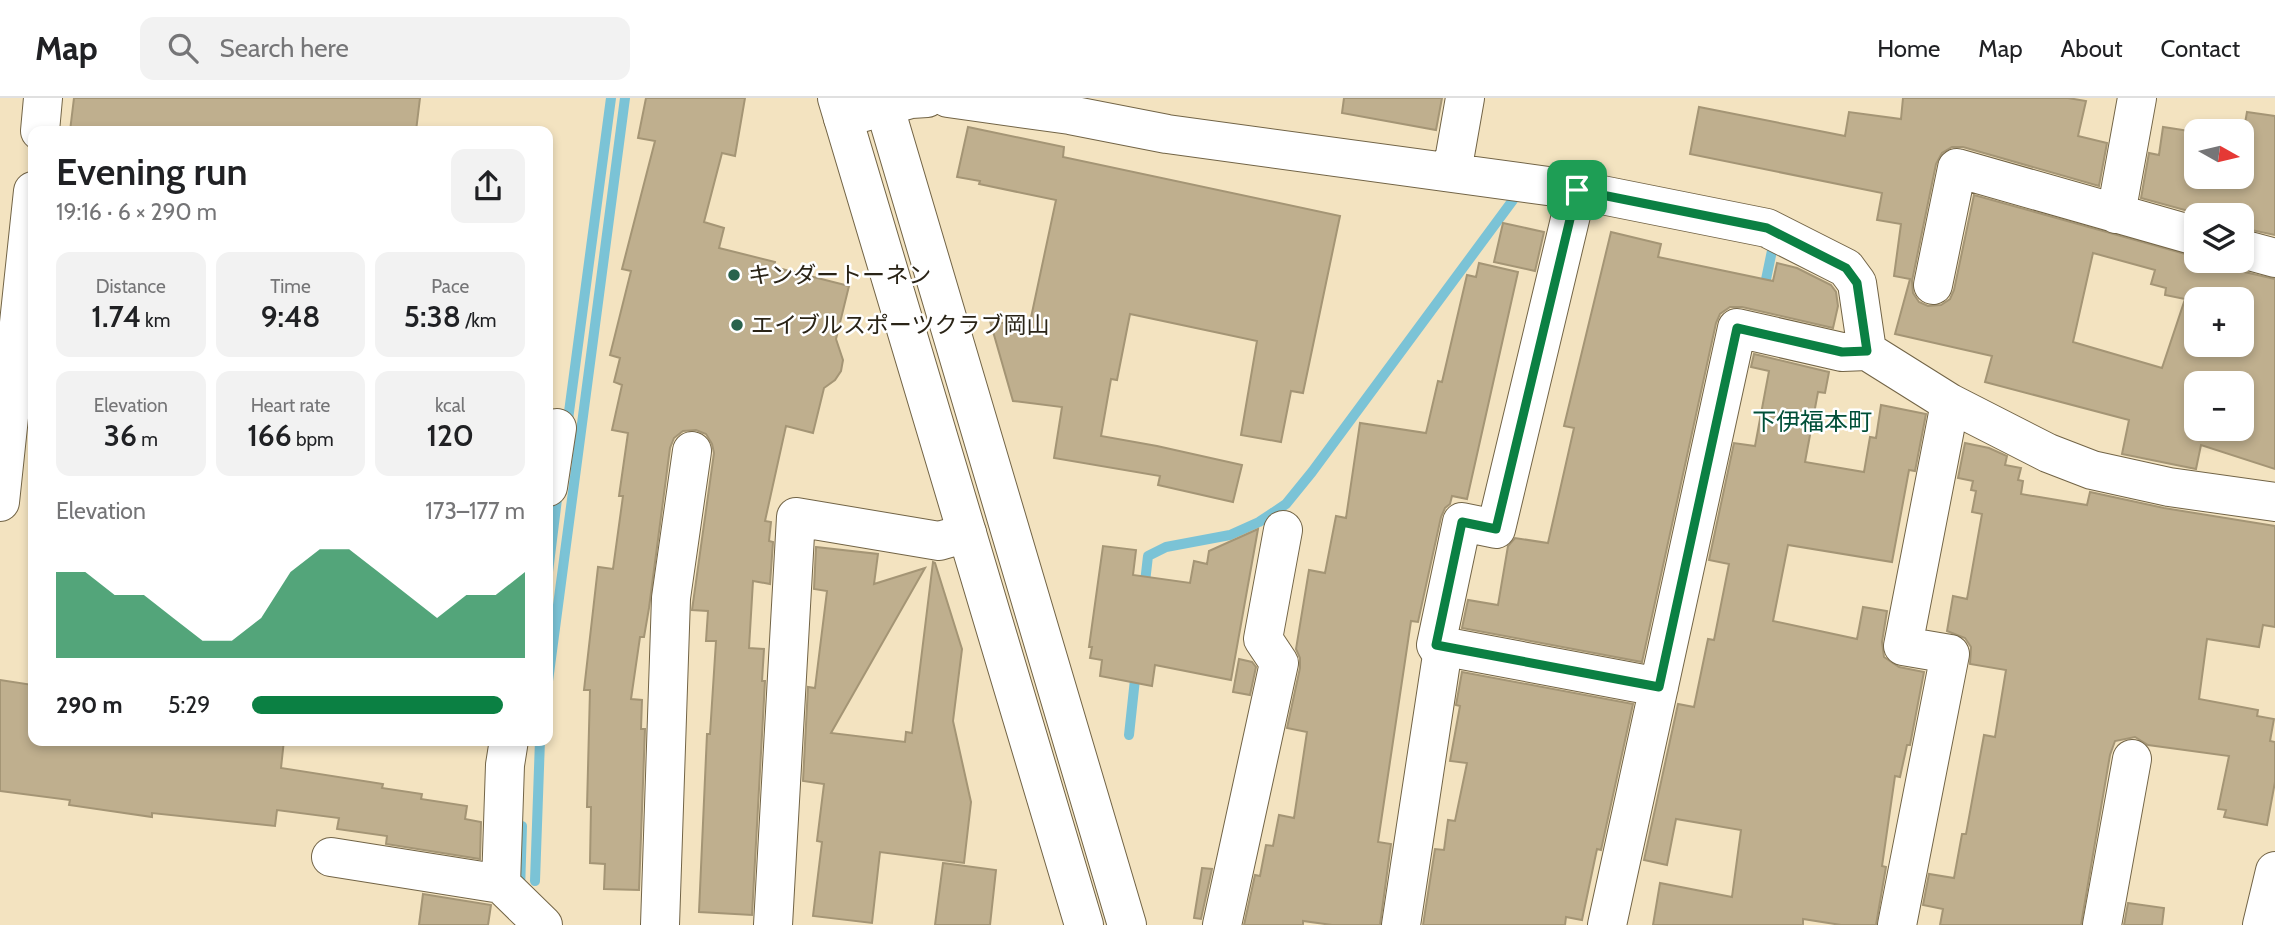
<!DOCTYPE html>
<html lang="en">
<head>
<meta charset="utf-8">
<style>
	:root { --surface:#fff; --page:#f2f2f2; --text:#202124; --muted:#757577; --line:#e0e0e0; --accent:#0b8043 }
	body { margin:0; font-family:Cabin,"Noto Sans JP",sans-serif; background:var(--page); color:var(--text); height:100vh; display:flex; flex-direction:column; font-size:26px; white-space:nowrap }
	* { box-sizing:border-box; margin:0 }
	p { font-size:23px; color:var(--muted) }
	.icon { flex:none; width:38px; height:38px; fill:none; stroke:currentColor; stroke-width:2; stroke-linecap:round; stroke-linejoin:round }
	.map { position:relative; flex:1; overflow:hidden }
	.panel { position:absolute; left:28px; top:28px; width:525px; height:620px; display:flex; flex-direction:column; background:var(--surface); border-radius:14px; box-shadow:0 4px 10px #0003 }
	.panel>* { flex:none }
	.needle { width:46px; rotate:98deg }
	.fabs { position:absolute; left:2184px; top:21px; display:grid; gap:14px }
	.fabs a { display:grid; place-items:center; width:70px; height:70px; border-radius:14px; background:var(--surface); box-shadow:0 4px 10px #0003; font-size:35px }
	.pin { position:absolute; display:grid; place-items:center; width:60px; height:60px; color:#fff; margin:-30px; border-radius:14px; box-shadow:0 4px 10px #0006 }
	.round { display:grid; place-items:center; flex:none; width:74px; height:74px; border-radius:14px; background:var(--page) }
	.headline { display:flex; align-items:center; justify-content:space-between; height:119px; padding:0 28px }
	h1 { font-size:38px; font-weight:600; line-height:52px }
	.figures { display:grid; grid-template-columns:repeat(3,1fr); gap:10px; height:119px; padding:7px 28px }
	.figures div { display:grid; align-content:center; border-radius:14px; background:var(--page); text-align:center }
	.figures b { font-size:30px; font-weight:600 }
	.figures small { font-size:19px; font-weight:400 }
	.figures p { font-size:19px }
	.chart { height:196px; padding:14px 28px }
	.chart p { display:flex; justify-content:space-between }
	.chart svg { width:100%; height:126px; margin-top:7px; fill:var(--accent); opacity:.7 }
	ul { padding:0 28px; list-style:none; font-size:23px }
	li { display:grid; grid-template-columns:112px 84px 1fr; align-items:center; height:52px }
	li i { height:18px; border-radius:9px; background:var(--accent) }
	header { display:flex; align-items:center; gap:42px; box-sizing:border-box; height:98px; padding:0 35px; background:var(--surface); border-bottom:2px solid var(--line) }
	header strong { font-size:33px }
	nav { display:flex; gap:38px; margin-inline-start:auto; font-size:24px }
	.search { width:490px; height:63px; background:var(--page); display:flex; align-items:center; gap:18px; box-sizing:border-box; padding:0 24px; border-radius:14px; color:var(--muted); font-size:26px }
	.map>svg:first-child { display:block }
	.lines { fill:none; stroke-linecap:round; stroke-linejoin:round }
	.stream { stroke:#7bc3d6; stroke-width:10 }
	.building { fill:#bfaf8e; stroke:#a49575; stroke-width:2; fill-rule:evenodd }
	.minor-casing { stroke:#726446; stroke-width:40 }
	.tertiary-casing { stroke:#726446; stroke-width:40 }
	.minor { stroke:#fff; stroke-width:38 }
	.tertiary { stroke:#fff; stroke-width:38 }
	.route-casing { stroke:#fff; stroke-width:14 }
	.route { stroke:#0b8043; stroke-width:9 }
	.poi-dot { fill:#28624c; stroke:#fff; stroke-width:2.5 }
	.labels { text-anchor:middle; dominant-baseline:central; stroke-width:5; stroke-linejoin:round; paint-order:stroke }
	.poi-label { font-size:23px; fill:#2a2417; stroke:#fff; text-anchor:start }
	.neighbourhood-label { font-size:24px; fill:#004f38; stroke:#fff }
</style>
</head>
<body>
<header>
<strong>Map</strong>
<div class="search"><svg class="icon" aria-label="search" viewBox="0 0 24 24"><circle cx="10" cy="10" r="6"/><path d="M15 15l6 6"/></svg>Search here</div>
<nav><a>Home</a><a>Map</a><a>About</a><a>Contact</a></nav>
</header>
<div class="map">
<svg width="2275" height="827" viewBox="0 0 2275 827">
	<rect width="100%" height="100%" fill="#f3e3c0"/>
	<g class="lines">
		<path class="stream" d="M1763,196L1774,143
			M567,329L611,0
			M548,474L558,393
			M1144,493L1148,458L1166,449L1230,437L1259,424L1286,406L1312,374L1513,102
			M548,583L625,0
			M1129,637L1136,572
			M535,783L540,642
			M520,793L522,728"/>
	</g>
	<path class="building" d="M74,0H420L416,33H70Z
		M646,0H745L735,58L722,55L704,124L724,130L719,150L775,164L774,169L849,188L836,241L843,262L841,273L835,282L824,290L813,335L786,328L765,423L771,424L769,443L773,444L770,486L753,483L749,550L764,551L762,583H765L752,817L699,814L707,636H710L716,543H706L708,513L692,512L714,355L712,346L706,336L696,332L683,333L674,340L670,350L649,510L644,539H640L631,601L642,602L641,631H645L639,792L604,791L605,766L590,765L591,709H587L590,592H584L598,469L613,471L623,398H619L628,335L612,332L622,287L614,284L620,260L610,257L631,173L622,171L655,43L638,40Z
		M1344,0H1442L1436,32L1342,15Z
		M1903,0H2068L2086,3L2078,38L2107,45L2099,88L1963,49H1952L1942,55L1936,66L1912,183L1913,195L1919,204L1928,208L1941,207L1950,201L1954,192L1974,97L2196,159V163H2224L2236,172L2275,181V371L2201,347L2196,371L2122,356L2129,322L1985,284L1992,258L1895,236L1910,181L1894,178L1901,126L1877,122L1882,95L1690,56L1699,9L1845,38L1849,14L1901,21ZM2093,155L2155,172L2151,186L2166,190L2165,197L2185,201L2162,270L2073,244ZM2196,201H2242V247H2196ZM2196,285H2242V331H2196Z
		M2247,14L2275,18V137L2242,130V117H2203L2141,100L2149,55L2159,57L2163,29L2196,34V79H2242V42Z
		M968,29L1064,49L1063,59L1340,118L1303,295L1291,293L1281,344L1241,337L1257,243L1130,216L1117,282L1111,281L1101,338L1157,348L1242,367L1233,404L1158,387L1160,378L1054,360L1062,309L1013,303L990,223L1029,229L1056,102L979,86L980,83L957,79Z
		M1503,125L1544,134L1535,173L1494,164Z
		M1611,134L1661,146L1658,159L1773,183L1777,165L1797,170L1831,187L1836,194L1838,208L1833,230L1742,209H1730L1720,216L1716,225L1642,564L1462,530L1468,502L1498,507L1508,448L1515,440L1548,445L1574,330L1564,328Z
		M1479,165L1518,174L1467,401L1452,398L1450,406L1445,410L1441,419L1418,524L1411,523L1378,744L1391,746L1380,827H1332L1303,823V827H1244L1255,777L1260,778L1266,747L1273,748L1279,717L1294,720L1307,634L1287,630L1300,570V560L1296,551L1309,472L1325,475L1336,418L1346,420L1360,325L1426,335L1438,283L1442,284L1467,177L1476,179Z
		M1754,256L1829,274L1825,295L1818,294L1805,364L1864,374L1870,339L1876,340L1881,307L1926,316L1915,373L1909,372L1892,464L1788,447L1773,523L1857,541L1863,509L1887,513L1882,544L1884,559L1899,569L1924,574L1910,647H1907L1900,679L1895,678L1882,768L1886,769L1876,827H1841L1803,821V827H1653L1660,785L1732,799L1741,732L1676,721L1667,767L1644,762L1678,606L1694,609L1708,541L1714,542L1729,466L1709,462L1734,345L1755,348L1769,273L1751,269Z
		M1965,345L1989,350L2007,358L2005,367L2021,370L2018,382L2023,383L2021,396L2087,407L2090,394L2164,410L2275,428V529L2263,527L2259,549L2207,541L2199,601L2258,612L2257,618L2274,621L2270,643L2275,644V684L2267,727L2224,719L2226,712L2218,711L2229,658L2148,647L2135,639L2115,643L2110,657L2081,827H1940L1943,811L1923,807L1929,776L1954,780L1962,736H1966L1984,637L1995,639L2006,572L1970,566L1971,549L1965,540L1947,533L1953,498L1967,501L1982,416L1972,414L1976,393L1971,392L1973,383L1958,380Z
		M1258,431L1231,582L1155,567L1152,588L1100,578L1102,562L1090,560L1092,549H1089L1103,448L1136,452L1133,477L1190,485L1194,463L1207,466L1209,453Z
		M816,449L878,456L874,486L925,470L831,635L905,644L906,634L912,635L933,464L935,465L962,551L953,623L971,704L964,765L880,754L872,825L813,818L822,744L817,743L824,686L803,683L808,589L815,590L827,493L814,491Z
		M1239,561L1252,564L1256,569L1250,597L1233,594Z
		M1462,574L1633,606L1601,752L1597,751L1582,822L1566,819L1565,827H1423L1435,751L1444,752L1448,722L1455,723L1467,665L1450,663L1460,608L1456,607Z
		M0,582L33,587V642H284L281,670L383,686L382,690L422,696L421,701L467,708L465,721L481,724L480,761L386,746L387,738L337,731L339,720L277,712L275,728L152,715V719L69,707L70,702L0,693Z
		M943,765L996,772L990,827H935Z
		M1202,770L1212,771L1201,821L1194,820Z
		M423,796L491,807L488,827H419Z
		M2128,805L2164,810L2162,827H2124Z"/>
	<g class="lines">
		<g class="minor-casing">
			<path id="minor" d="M948,0L1070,17L1167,36L1577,92L1496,431L1462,424L1436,547L1442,557L1401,827
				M843,20L911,1L927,0
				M40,33L43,0
				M1452,74L1465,0
				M1577,92L1767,130L1846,170L1857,185L1867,253
				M2116,116L2137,0
				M2242,151L2275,160
				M1933,187L1957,70L2196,138
				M548,389L557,330
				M0,404L33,93
				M1436,547L1659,589
				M509,642L505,667L501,786L543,827
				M331,759L501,786
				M660,827L671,500L692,353
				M773,827L796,419L939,443L967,435
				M1222,827L1279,565L1263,541L1283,432
				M1607,827L1737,230L1842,254L1867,253L1950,305L2048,355L2092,372L2169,389L2275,404
				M1897,827L1950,556L1903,548L1950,305
				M2102,827L2132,661
				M2262,827L2275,773"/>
		</g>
		<g class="tertiary-casing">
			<path id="tertiary" d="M837,0L1084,827
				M882,0L1127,827"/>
		</g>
		<use href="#minor" class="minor"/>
		<use href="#tertiary" class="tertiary"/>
	</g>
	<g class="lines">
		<g class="route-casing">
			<path id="route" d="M1577,92L1767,130L1846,170L1857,185L1867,253L1842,254L1737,230L1659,589L1436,547L1462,424L1496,431Z"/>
		</g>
		<use href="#route" class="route"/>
	</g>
	<g class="poi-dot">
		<circle cx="734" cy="177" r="7"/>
		<circle cx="737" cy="227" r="7"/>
	</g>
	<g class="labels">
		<g class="poi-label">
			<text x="748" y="177">キンダートーネン</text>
			<text x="751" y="227">エイブルスポーツクラブ岡山</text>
		</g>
		<g class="neighbourhood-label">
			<text x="1812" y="323">下伊福本町</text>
		</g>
	</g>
</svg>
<div class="fabs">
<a><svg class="needle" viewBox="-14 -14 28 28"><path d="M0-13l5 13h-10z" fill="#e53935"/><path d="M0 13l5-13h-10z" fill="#757577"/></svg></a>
<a><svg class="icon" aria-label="layers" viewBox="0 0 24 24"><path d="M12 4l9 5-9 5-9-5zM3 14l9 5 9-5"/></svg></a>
<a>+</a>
<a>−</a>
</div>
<div class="pin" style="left:1577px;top:92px;background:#1e9e55"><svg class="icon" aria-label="arrive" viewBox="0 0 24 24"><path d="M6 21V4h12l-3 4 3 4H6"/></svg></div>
<section class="panel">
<div class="headline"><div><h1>Evening run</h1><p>19:16 · 6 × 290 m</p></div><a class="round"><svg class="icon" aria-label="share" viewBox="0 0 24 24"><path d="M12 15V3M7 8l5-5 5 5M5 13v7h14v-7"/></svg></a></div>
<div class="figures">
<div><p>Distance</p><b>1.74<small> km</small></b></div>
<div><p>Time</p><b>9:48</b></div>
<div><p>Pace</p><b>5:38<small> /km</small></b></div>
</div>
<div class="figures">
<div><p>Elevation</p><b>36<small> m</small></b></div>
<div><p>Heart rate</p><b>166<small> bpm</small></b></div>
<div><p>kcal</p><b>120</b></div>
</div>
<div class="chart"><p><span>Elevation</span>173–177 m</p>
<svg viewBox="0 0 160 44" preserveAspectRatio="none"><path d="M0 44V14L10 14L20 22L30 22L40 30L50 38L60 38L70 30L80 14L90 6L100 6L110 14L120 22L130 30L140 22L150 22L160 14V44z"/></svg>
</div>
<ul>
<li><b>290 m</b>5:29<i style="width:92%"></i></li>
</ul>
</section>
</div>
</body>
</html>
